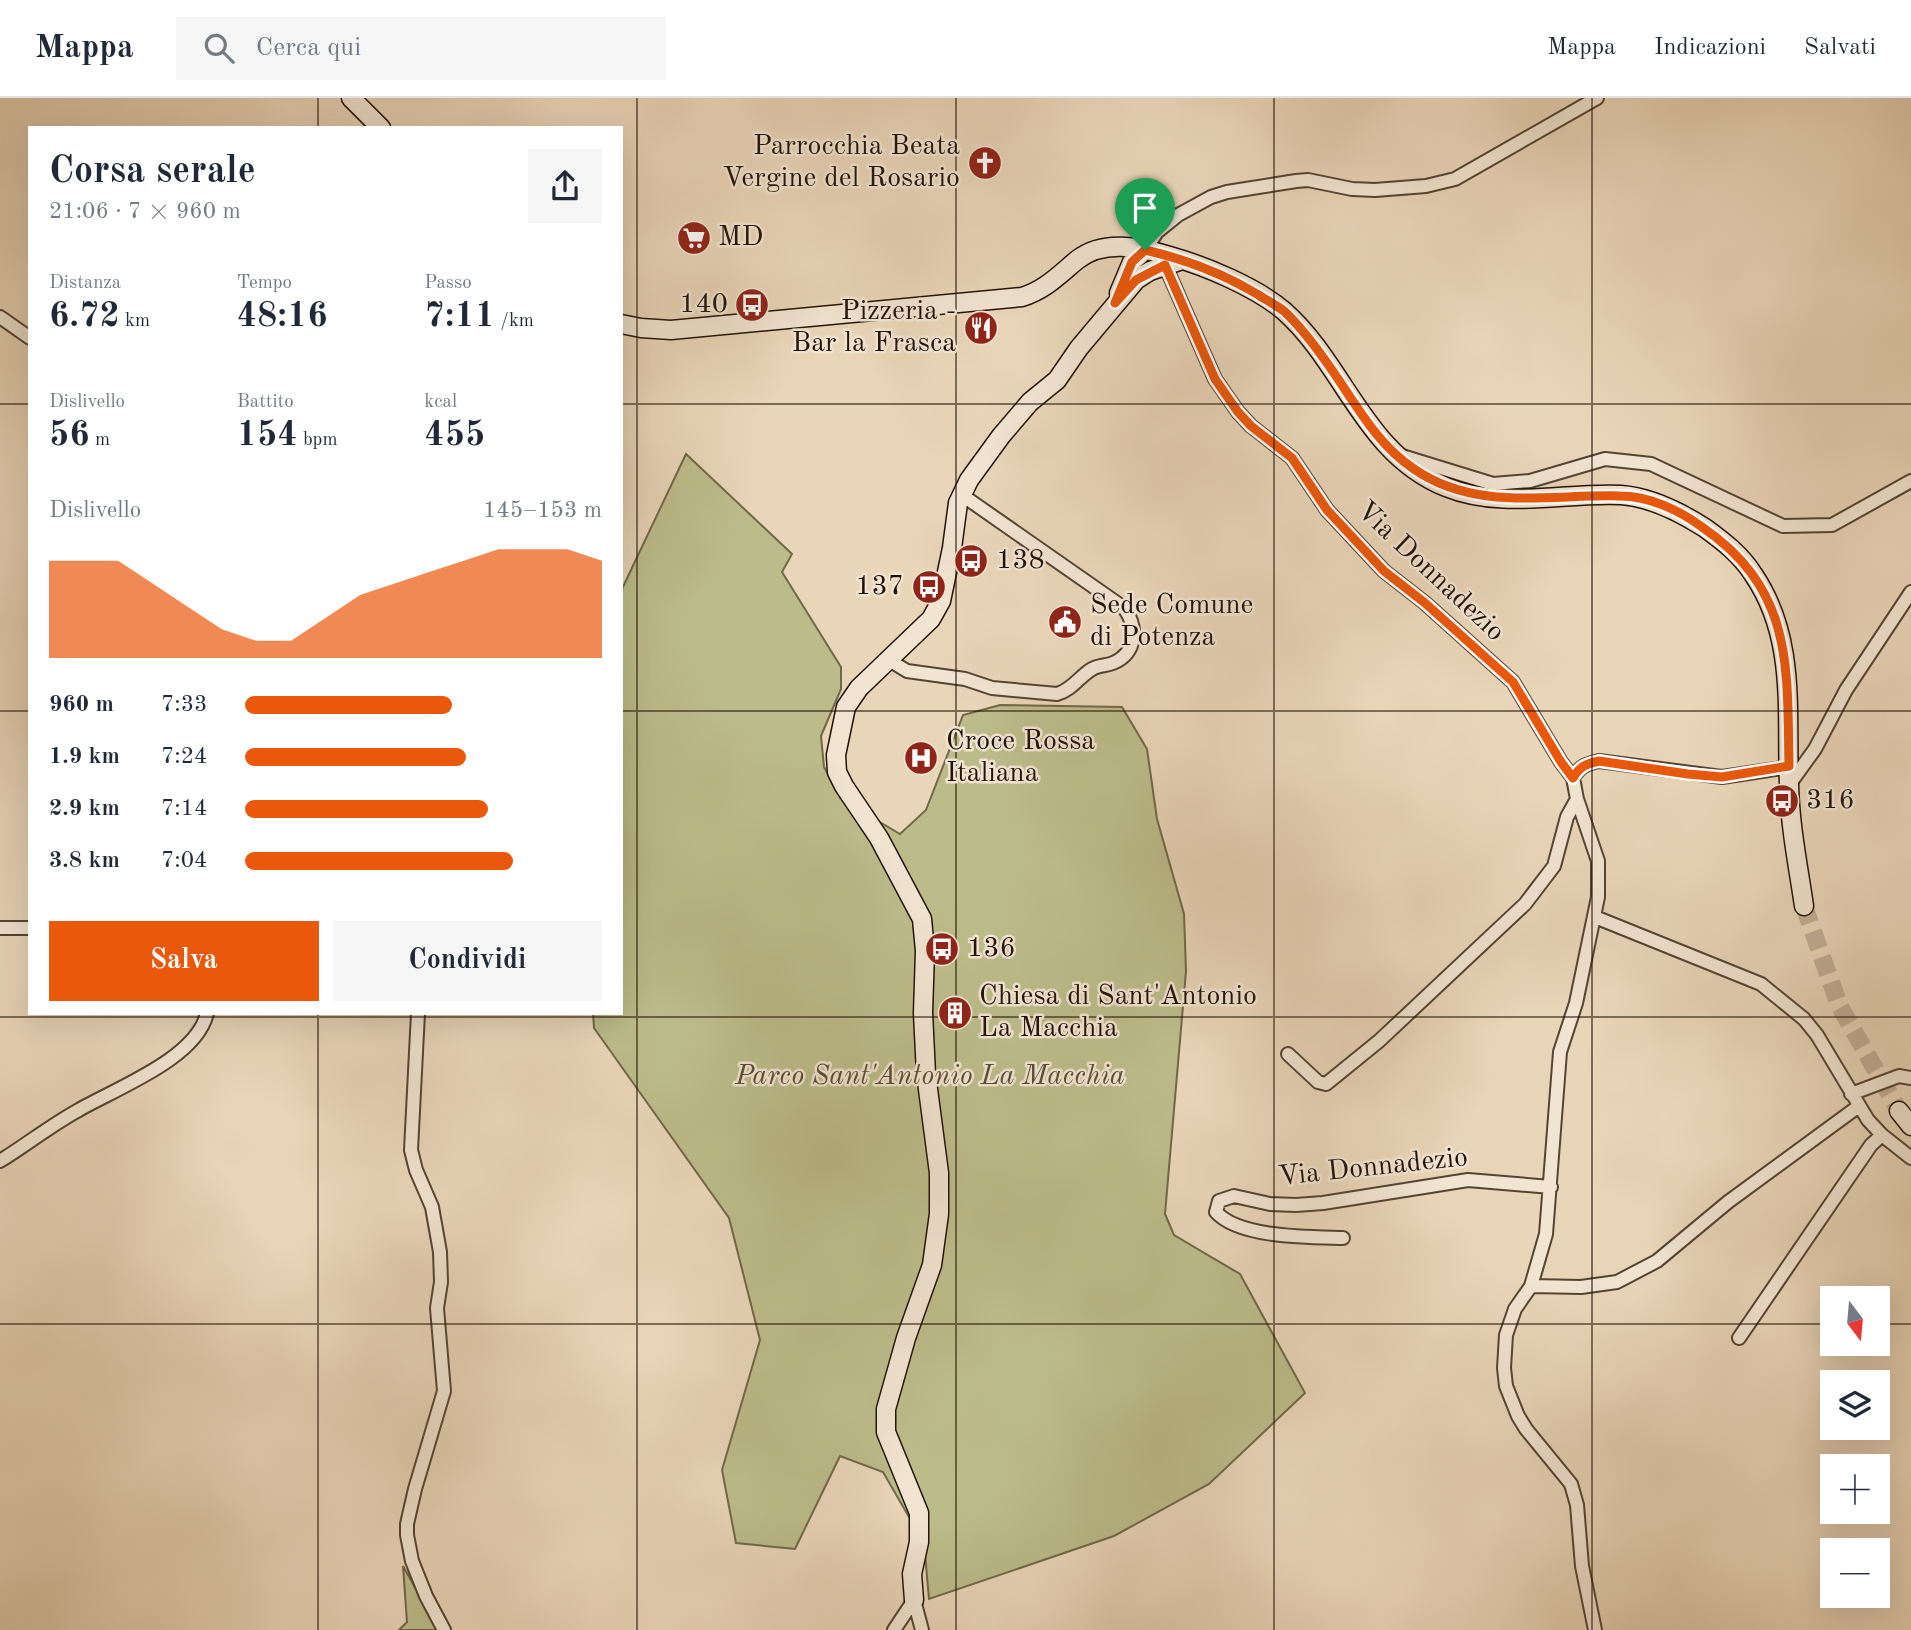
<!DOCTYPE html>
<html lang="it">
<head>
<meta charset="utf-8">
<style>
	:root { --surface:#fff; --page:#f6f6f7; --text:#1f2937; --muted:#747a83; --line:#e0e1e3; --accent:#ea580c }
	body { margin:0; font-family:"Old Standard TT",serif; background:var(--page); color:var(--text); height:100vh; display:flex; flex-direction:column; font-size:26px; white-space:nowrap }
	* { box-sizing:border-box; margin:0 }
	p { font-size:23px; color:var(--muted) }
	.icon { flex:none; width:38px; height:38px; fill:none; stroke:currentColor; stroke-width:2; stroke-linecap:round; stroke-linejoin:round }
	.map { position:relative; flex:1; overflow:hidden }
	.details { position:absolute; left:28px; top:28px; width:595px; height:889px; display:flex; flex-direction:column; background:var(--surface); border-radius:0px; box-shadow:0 7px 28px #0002 }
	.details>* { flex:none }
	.needle { width:46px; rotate:164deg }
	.fabs { position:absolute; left:1820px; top:1188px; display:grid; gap:14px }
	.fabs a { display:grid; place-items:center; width:70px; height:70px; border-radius:0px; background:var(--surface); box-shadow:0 7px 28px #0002; font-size:35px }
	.pin { position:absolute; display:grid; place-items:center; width:60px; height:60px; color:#fff; margin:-72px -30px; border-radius:50% 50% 50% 0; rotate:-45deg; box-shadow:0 0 7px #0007 }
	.pin .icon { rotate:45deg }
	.round { display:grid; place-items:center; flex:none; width:74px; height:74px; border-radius:0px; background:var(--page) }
	.summary { display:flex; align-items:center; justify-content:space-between; height:119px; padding:0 21px }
	h1 { font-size:38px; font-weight:800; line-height:52px }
	.figures { display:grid; grid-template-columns:repeat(3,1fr); gap:10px; height:119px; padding:7px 21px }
	.figures div { display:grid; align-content:center }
	.figures b { font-size:35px; font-weight:800 }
	.figures small { font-size:19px; font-weight:400 }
	.figures p { font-size:19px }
	.chart { height:196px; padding:14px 21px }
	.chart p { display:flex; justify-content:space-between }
	.chart svg { width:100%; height:126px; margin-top:7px; fill:var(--accent); opacity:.7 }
	.button { display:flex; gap:14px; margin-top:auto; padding:14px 21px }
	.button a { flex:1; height:80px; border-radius:0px; background:var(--accent); color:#fff; font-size:28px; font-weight:800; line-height:80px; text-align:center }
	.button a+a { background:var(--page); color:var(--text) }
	ul { padding:0 21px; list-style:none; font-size:23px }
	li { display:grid; grid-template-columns:112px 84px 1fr; align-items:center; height:52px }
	li i { height:18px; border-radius:9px; background:var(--accent) }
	header { display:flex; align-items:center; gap:42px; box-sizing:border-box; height:98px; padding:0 35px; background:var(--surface); border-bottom:2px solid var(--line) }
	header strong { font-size:33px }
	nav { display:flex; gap:38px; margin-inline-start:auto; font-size:24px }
	.search { width:490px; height:63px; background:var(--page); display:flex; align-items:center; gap:18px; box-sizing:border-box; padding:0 24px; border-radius:0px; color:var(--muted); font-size:26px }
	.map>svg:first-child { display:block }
	.green { fill:#bcbc8a; stroke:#6f6849; stroke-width:2 }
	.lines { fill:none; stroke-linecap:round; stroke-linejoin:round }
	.secondary-tunnel { stroke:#c1ae95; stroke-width:18; stroke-dasharray:18 9; stroke-linecap:butt }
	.street-casing { stroke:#544434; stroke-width:16 }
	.secondary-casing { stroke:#221308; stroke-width:21 }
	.street { stroke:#f1e4d1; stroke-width:12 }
	.secondary { stroke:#f1e4d1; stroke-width:18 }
	.route-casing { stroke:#fff; stroke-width:14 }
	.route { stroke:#ea580c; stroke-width:9 }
	.grid { fill:none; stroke:#221308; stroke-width:2; stroke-opacity:0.55 }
	.labels { text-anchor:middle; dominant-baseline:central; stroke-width:5; stroke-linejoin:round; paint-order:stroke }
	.poi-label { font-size:28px; fill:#221308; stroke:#f1e4d1; text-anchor:start }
	.street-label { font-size:28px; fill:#221308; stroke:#f1e4d1 }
	.park-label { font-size:28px; font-style:italic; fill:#584e36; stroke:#f1e4d1 }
</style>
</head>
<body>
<header>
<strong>Mappa</strong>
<div class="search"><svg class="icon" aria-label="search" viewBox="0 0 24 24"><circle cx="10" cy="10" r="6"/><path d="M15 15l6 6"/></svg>Cerca qui</div>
<nav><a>Mappa</a><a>Indicazioni</a><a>Salvati</a></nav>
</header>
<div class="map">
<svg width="1911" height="1532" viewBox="0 0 1911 1532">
	<rect width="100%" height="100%" fill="#e9d5b8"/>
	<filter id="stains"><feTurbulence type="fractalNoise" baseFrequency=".00286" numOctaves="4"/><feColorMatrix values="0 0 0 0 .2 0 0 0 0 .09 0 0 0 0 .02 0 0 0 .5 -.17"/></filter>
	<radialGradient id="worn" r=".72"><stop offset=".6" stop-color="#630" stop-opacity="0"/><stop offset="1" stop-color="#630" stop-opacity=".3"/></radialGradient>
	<path class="green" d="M686,356L792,456L782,474L841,569V591L821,638L824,669L841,701L900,736L926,712L963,617L1000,607L1122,609L1147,651L1157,721L1184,816L1186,873L1165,1116L1174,1137L1240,1176L1305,1295L1209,1386L1114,1438L929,1501L924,1445L883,1374L840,1358L795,1451L736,1445L722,1372L760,1242L729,1120L594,930L593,915H621V493Z
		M403,1468L439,1532H399L407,1524Z"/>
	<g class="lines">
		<path class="secondary-tunnel" d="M1804,808L1839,907L1899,1013"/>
		<g class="street-casing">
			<path id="street" d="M1145,152L1157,134L1178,117L1211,99L1227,94L1296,83L1308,82L1352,91L1375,92L1426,88L1455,81L1597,0
				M1165,167L1215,281L1238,314L1251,328L1292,360L1327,412L1384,473L1425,505L1513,584L1561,664L1573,680
				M0,219L30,240
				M1402,358L1493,386L1530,383L1605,361L1651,366L1783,428L1832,427L1911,383
				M889,562L907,573L965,581L992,590L1057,596C1072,592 1080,578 1092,571C1099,567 1106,568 1113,565C1137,555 1138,529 1124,510L962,397
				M1789,687L1815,651L1846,592L1911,494
				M1595,819L1761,886L1804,921L1817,937L1868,1022L1882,1037L1911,1060
				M0,830H30
				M418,915L411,1052L416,1072L432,1109L440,1154L441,1184L437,1210L444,1293L415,1391L407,1426V1437L412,1463L426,1498L444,1532
				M1288,956L1318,984L1326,986L1379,943L1525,806L1554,768L1567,719L1577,701
				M1851,996L1899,978L1911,980
				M0,1063C26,1047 50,1028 77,1013C114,991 197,961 207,915
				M1343,1140C1309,1139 1239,1140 1216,1114L1219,1103L1234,1098L1270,1106L1296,1107L1323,1105L1468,1082L1551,1089
				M1531,1188L1581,1189L1617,1184L1657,1163L1728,1104L1859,1008
				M1739,1240L1871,1047L1882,1037
				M914,1502L922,1532
				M894,1532L914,1502
				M1595,1532L1582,1468L1577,1407L1571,1386L1526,1331L1518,1318L1506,1288L1504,1270L1506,1237L1515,1211L1531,1188L1546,1136L1560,954L1576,905L1598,799V763L1577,701L1573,680C1580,668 1586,666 1599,663L1722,679L1789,669"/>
		</g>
		<g class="secondary-casing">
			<path id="secondary" d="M351,0L381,30
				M1119,195L1132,164L1145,152
				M621,226L641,230L671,232L1022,199C1045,192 1059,177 1077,162C1103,141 1140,149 1170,158C1205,168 1256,189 1284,213C1345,267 1364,356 1446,389C1502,412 1564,394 1621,397C1651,399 1680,414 1705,430C1723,443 1741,457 1753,476C1797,540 1786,614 1789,687C1790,728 1798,767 1804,808
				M1899,1013L1911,1028
				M914,1502L912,1476L919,1444V1415L886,1334V1311L906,1240L932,1167L939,1116V1075L926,976L923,915L925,853L922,821L879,740L844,688L837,674L836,657L846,609L859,590L931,521L941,503L952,450L958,405L969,382L1001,338L1030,304L1057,282L1079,250L1136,182L1150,173L1182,162"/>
		</g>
		<use href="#street" class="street"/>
		<use href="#secondary" class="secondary"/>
	</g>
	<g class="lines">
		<g class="route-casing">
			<path id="route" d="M1145,152C1185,161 1222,175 1257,196C1266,202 1276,207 1284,213C1303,231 1319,253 1334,275C1358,310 1378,347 1414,371C1476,414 1550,396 1620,398C1649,398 1679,412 1702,429C1794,492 1787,569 1789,668L1722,679L1688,676L1599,663C1586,666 1580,668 1573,680L1561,664L1513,584L1425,505L1384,473L1327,412L1292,360L1251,328L1238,314L1215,281L1165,167L1136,182L1115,205L1132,164Z"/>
		</g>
		<use href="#route" class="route"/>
	</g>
	<path class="grid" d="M318,0V30M637,0V1532M956,0V1532M1274,0V1532M1592,0V1532M0,306H30M621,306H1911M0,613H30M621,613H1911M318,915V1532M0,919H1911M0,1226H1832M1878,1226H1911"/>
	<defs>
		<g id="church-disc" transform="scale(1.75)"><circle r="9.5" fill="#8f2418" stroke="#f1e4d1"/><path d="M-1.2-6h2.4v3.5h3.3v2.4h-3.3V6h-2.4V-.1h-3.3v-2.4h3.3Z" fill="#fff"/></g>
		<g id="supermarket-disc" transform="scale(1.75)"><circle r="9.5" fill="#8f2418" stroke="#f1e4d1"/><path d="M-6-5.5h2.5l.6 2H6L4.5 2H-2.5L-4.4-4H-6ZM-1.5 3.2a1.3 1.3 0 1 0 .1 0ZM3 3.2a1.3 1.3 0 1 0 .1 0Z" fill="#fff"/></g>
		<g id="bus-disc" transform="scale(1.75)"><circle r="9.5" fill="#8f2418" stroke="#f1e4d1"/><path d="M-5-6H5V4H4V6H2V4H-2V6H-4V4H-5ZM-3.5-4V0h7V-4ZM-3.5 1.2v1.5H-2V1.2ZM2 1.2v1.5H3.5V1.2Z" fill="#fff"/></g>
		<g id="restaurant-disc" transform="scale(1.75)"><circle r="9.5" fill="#8f2418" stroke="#f1e4d1"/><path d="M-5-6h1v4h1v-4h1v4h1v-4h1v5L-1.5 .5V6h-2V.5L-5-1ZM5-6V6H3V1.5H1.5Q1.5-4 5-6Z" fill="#fff"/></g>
		<g id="civic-disc" transform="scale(1.75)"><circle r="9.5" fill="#8f2418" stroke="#f1e4d1"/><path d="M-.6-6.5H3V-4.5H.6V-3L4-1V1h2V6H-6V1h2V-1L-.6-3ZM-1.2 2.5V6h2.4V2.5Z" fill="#fff"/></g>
		<g id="hospital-disc" transform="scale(1.75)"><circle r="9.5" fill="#8f2418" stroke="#f1e4d1"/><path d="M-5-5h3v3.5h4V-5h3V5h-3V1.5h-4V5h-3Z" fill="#fff"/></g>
		<g id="building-disc" transform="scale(1.75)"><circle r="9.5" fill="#8f2418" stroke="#f1e4d1"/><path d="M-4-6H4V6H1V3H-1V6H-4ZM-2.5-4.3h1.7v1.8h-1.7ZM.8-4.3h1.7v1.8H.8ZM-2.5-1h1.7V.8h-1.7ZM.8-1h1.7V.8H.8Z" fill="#fff"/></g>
	</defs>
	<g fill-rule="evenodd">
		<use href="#church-disc" x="985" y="65"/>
		<use href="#supermarket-disc" x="694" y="140"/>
		<use href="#bus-disc" x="752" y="207"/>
		<use href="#restaurant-disc" x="981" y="230"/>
		<use href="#bus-disc" x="971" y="463"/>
		<use href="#bus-disc" x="929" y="489"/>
		<use href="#civic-disc" x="1065" y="524"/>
		<use href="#hospital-disc" x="921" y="660"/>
		<use href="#bus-disc" x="1782" y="703"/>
		<use href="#bus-disc" x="942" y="851"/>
		<use href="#building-disc" x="955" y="915"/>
	</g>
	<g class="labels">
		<g class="poi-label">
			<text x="960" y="49" text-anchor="end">Parrocchia Beata<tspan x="960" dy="32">Vergine del Rosario</tspan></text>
			<text x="718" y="140">MD</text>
			<text x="728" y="207" text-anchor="end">140</text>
			<text x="956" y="214" text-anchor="end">Pizzeria -<tspan x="956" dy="32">Bar la Frasca</tspan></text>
			<text x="996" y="463">138</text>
			<text x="904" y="489" text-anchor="end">137</text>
			<text x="1090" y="508">Sede Comune<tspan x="1090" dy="32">di Potenza</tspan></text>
			<text x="946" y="644">Croce Rossa<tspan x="946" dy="32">Italiana</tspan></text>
			<text x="1806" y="703">316</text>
			<text x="967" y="851">136</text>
			<text x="979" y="899">Chiesa di Sant'Antonio<tspan x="979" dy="32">La Macchia</tspan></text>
		</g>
		<g class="street-label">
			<text transform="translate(1430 474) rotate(43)">Via Donnadezio</text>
			<text transform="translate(1373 1070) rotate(-6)">Via Donnadezio</text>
		</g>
		<g class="park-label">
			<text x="930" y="979">Parco Sant'Antonio La Macchia</text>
		</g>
	</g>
	<rect width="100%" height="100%" filter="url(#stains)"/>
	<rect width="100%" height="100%" fill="url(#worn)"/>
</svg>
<div class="fabs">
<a><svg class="needle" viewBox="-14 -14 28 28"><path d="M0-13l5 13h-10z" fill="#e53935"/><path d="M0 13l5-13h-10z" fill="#747a83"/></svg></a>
<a><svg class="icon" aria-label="layers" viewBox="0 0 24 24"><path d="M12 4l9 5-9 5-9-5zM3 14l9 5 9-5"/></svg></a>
<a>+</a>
<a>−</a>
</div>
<div class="pin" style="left:1145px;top:152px;background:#1e9e55"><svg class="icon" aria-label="arrive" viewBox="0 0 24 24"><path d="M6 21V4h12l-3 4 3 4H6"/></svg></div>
<section class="details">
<div class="summary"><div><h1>Corsa serale</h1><p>21:06 · 7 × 960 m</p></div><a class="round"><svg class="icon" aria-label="share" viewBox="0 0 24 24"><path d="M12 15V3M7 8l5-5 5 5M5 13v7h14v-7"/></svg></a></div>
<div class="figures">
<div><p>Distanza</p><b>6.72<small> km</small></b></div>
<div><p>Tempo</p><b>48:16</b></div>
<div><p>Passo</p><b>7:11<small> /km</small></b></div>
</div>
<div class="figures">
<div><p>Dislivello</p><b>56<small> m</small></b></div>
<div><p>Battito</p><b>154<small> bpm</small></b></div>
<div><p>kcal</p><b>455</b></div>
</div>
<div class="chart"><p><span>Dislivello</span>145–153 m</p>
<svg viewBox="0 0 160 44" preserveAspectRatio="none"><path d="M0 44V10L10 10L20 10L30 18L40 26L50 34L60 38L70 38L80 30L90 22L100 18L110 14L120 10L130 6L140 6L150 6L160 10V44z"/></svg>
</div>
<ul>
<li><b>960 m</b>7:33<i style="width:58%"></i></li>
<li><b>1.9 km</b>7:24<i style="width:62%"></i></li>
<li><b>2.9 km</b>7:14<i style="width:68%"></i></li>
<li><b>3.8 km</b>7:04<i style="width:75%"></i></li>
</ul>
<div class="button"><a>Salva</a><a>Condividi</a></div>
</section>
</div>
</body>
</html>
